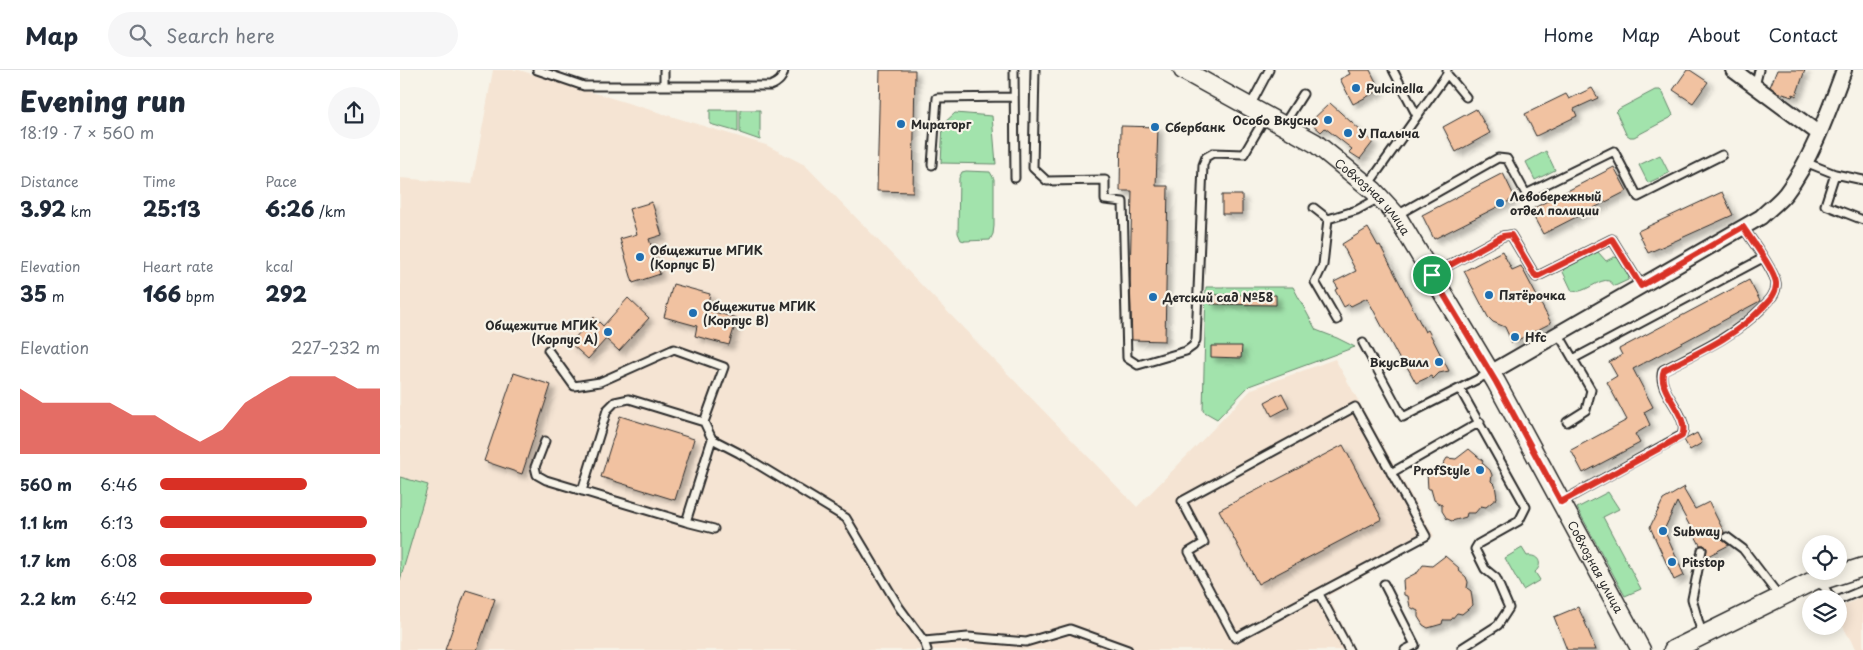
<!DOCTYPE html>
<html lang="en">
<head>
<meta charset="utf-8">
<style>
	:root { --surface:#fff; --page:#f6f6f7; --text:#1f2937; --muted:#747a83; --line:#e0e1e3; --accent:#d93025 }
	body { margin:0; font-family:"Playpen Sans",sans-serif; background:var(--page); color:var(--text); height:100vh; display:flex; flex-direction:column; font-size:19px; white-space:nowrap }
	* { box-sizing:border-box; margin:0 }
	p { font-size:16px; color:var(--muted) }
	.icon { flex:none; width:28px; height:28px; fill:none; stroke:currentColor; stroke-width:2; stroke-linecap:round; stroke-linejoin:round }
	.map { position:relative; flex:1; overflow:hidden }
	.panel { display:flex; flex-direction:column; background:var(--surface); width:400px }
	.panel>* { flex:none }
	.buttons { position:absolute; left:1402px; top:465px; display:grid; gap:10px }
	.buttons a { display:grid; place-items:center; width:45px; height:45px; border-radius:50%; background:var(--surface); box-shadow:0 2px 12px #0003; font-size:25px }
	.pin { position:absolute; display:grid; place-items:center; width:42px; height:42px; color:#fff; margin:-21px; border:2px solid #fff; border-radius:50%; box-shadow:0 1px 5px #0007 }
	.round { display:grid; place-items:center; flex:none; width:52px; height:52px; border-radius:26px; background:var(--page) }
	.headline { display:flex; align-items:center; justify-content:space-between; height:85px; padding:0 20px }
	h1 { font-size:28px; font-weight:800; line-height:38px }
	.metrics { display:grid; grid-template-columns:repeat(3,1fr); gap:8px; height:85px; padding:5px 20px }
	.metrics div { display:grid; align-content:center }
	.metrics b { font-size:21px; font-weight:800 }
	.metrics small { font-size:14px; font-weight:400 }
	.metrics p { font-size:14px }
	.chart { height:140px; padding:10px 20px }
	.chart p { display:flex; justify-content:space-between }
	.chart svg { width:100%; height:90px; margin-top:5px; fill:var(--accent); opacity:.7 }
	ul { padding:0 20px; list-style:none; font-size:16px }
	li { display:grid; grid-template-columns:80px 60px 1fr; align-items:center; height:38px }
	li i { height:12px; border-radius:6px; background:var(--accent) }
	header { display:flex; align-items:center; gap:30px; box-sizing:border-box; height:70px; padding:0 25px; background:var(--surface); border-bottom:1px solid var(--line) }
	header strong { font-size:24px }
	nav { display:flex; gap:28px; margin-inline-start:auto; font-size:18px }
	.search { width:350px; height:45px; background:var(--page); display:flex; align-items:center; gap:12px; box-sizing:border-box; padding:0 18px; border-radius:28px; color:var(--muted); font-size:19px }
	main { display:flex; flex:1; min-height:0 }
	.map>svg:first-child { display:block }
	.built { fill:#f5e4d3 }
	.green { fill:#a2e3ac; stroke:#66876c }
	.building { fill:#f1c2a1; stroke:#2b2b2b; filter:url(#shadow) }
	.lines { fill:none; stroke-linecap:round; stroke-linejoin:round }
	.service-casing { stroke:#2b2b2b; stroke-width:11 }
	.minor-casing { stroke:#2b2b2b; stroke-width:18 }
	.tertiary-casing { stroke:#2b2b2b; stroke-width:21 }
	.service { stroke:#f7f3e8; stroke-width:7 }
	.minor { stroke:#f7f3e8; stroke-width:14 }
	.tertiary { stroke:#f7f3e8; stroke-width:18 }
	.route-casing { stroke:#fff; stroke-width:10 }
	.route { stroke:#d93025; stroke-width:6 }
	.poi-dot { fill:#1f6fb2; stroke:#f7f3e8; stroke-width:2 }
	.labels { text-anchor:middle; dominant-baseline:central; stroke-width:4.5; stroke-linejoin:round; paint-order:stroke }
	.poi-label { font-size:12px; font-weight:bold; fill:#2b2b2b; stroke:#f7f3e8; text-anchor:start }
	.street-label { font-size:12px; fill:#2b2b2b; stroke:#f7f3e8 }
</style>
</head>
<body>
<header>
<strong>Map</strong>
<div class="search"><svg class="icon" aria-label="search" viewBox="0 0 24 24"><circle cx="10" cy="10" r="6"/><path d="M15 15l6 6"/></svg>Search here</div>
<nav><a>Home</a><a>Map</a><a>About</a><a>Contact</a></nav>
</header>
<main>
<section class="panel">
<div class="headline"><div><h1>Evening run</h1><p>18:19 · 7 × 560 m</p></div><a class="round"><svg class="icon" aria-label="share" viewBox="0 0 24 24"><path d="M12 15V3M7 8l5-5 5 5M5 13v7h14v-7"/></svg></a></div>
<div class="metrics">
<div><p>Distance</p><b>3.92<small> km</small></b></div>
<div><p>Time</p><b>25:13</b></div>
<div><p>Pace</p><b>6:26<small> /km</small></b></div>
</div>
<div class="metrics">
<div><p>Elevation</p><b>35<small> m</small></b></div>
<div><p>Heart rate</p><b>166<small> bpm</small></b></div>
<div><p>kcal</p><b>292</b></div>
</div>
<div class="chart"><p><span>Elevation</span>227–232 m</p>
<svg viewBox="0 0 160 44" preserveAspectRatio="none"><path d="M0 44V12L10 19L20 19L30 19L40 19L50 25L60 25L70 32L80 38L90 32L100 19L110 12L120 6L130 6L140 6L150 12L160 12V44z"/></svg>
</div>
<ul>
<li><b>560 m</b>6:46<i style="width:67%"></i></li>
<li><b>1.1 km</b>6:13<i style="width:94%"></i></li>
<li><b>1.7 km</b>6:08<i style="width:98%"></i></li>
<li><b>2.2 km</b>6:42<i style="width:69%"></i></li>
</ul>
</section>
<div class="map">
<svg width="1463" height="580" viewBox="0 0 1463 580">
	<defs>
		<filter id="shadow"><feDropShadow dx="4.5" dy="4.5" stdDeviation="2.5" flood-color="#0004"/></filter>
	</defs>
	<rect width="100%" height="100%" fill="#f7f3e8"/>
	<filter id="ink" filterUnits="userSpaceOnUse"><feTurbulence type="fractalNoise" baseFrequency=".02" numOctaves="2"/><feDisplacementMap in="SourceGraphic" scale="10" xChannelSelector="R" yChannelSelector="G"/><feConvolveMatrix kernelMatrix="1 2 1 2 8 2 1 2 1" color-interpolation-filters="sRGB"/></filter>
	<g filter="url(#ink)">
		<path class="built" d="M93,0H119L366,75L405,95L737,437L852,319L935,289L1034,466L928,526L955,580H0V108L72,114Z
			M1463,526V580H1456L1439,549V538Z"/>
		<path class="green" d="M1255,20H1260L1263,23L1273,45L1270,48L1234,67H1230L1226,64L1216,42L1219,39Z
			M310,40H338V62L310,54Z
			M340,40H360V70L340,63Z
			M555,43L592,46L596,94L541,93L543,54Z
			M1146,81L1155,100L1135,110L1126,92Z
			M1260,85L1269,103L1248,113L1239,95Z
			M566,101L590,102L594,109V156L593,164L590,170L565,171L561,170L558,163L559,108L562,102Z
			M1198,182L1206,191L1214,187L1219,188L1229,207L1228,210L1215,216C1213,215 1211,212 1209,211C1200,207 1184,225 1172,221L1163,202L1164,199Z
			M806,217H893L916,260L937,268L955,277L849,316L817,349L803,341Z
			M0,407L28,415L0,510Z
			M1208,422L1219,439L1203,447L1241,519L1225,526L1177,438Z
			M1122,478L1127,486C1138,484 1144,494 1135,502L1140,510L1123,520L1105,488Z"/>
		<path class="building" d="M480,0H515L513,122L477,121Z
			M948,0H970L980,20L953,34L940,9L950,4Z
			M1287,0H1290L1308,12L1293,33L1273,20Z
			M1377,0H1405L1396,26L1393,24L1392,27L1377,22L1370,17Z
			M1192,18L1198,28L1174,39L1177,46L1136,66L1125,44L1166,24L1169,29Z
			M930,33L973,72L960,89L949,82L952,79L925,58L921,62L910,52Z
			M1076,39L1090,63L1056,82L1043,57Z
			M721,56L758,57L756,116H768L765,271L732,270L730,210L732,121H720Z
			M1214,97L1227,121L1143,164L1130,140Z
			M1103,103L1115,128L1034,169L1022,145Z
			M1322,122L1333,145L1248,183L1238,161Z
			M822,125H842V144H822Z
			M252,132L262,165L249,169L260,204L233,213L220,169L237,164L229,139Z
			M968,158L978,176L980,175L1025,262L1028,260L1049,301L1039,303L1033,309L1031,306L1016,313L1005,293L1002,294L967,228L951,236L949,234L944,237L935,220L938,218L934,212L956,201L942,174Z
			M1102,181L1112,200L1121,196L1151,253L1112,273L1105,257L1093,252L1088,247L1064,201Z
			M1349,210L1360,231L1233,299L1253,337L1244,342L1250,355L1235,364L1240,373L1183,403L1171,380L1227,350L1207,312L1217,306L1209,292L1222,285L1219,279Z
			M273,214L310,224L306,240L337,248L329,275L295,266L297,256L264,247Z
			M810,225H876V235L810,234Z
			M228,228L249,248L219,281L206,269L188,289L170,273L194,247L203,256Z
			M811,276H842L841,288L811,287Z
			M114,303L151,315L122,404L84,391Z
			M882,323L889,337L872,346L865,332Z
			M220,346L294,369L275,430L201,407Z
			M1297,363L1302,373L1290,380L1284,370Z
			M943,375L982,449L858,514L819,440Z
			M1069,379L1083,391L1082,393L1090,400L1092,405L1091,411L1095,415L1097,428L1086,437L1081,436L1075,443H1067L1066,447L1052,451L1047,449L1042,441V435L1034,430L1031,419H1028L1027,403L1042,396L1047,388L1056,389Z
			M1285,417L1284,420L1295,439L1309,432L1324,462L1322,466V470L1329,475L1306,487L1307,478L1304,475H1300L1277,432L1264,460L1284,505L1274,510L1250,457L1263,430Z
			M1045,486L1059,498L1058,500L1066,507L1068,512L1067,518L1071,521L1073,535L1062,544L1057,543L1051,550H1043L1042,554L1028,558L1023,555L1018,547V541L1010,537L1008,526L1004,525L1003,510L1018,502L1023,495L1032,496Z
			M66,520L95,529L77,580H45Z
			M1178,537L1184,550L1196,580H1167L1154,547Z"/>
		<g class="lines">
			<g class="service-casing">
				<path id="service" d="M137,0L184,16H370C378,13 383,9 384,0
					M264,0V16
					M614,0L615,108
					M635,0L633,98L647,111L705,110V130L723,132L727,288L738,295L786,281L793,276L796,270L803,95L806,87L813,83L844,84L866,46
					M993,0L1017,46
					M1047,4L1066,27
					M1355,16L1359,0
					M850,36L869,0
					M884,54L903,24
					M1405,92L1435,104L1463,110
					M532,95L537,28L614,27
					M1435,104L1425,135L1463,150
					M968,115L1047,4V0
					M914,138L928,149L957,140L979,128
					M997,145L1098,88L1107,89L1126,124L1214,81L1238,127L1322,85
					M928,149L923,195L915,212L937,250
					M1033,204L1103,166L1111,165L1136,207L1212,169L1241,216
					M1158,263L1191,320L1186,340L1167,352
					M963,273L1003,347L1090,303
					M148,280L174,316L200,312L274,279L324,297L304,352L312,369L339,383L446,448L499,537L524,571L527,580
					M1173,289L1363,188
					M1060,319L1126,437L1119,451L1078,474L1075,479L1085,499L1096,508L1109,538L1098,555L1062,578L1063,580
					M955,337L1026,466L835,568L789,482L804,473L782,431Z
					M145,371L135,397L137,405L146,410L286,452L312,369
					M991,403L1080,352
					M182,421L207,340L215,332L229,329L304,352
					M1161,432L1282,365C1291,345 1255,321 1263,300C1298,282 1333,267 1361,239C1368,232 1377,224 1376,213C1375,202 1351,169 1343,157
					M286,452L314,459
					M1327,467L1343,479L1379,526
					M1302,480L1292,529L1302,564
					M1420,511L1432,529
					M984,514L1015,575L1005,580
					M919,524L949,580
					M1439,530L1463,520
					M524,571L568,567L626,572L670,559L728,580"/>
			</g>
			<g class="minor-casing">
				<path id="minor" d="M1333,0L1418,63
					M1090,303L1361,147C1369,139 1379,132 1386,123C1412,89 1429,40 1444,0"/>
			</g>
			<g class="tertiary-casing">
				<g id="tertiary">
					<path id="s1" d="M783,0L915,73L974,121L996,145L1096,312L1241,580"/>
					<path d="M1423,510L1463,497"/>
					<path d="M1273,580L1433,501"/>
				</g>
			</g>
			<use href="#service" class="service"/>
			<use href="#minor" class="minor"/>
			<use href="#tertiary" class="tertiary"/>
		</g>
	</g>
	<g class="lines" filter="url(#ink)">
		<g class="route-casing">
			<path id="route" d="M1343,157C1351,169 1375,201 1376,213C1377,224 1368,232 1361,239C1333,268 1299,282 1264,300C1255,321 1291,345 1282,366L1161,432L1096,312L1032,205L1103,166L1111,165L1136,207L1212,169L1241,216Z"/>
		</g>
		<use href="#route" class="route"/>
	</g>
	<g class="poi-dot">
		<circle cx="956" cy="18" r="5"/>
		<circle cx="928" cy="50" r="5"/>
		<circle cx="501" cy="54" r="5"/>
		<circle cx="755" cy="57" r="5"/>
		<circle cx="948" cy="63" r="5"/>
		<circle cx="1100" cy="133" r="5"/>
		<circle cx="240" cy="187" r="5"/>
		<circle cx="1089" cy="225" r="5"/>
		<circle cx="753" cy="227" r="5"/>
		<circle cx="293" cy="243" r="5"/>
		<circle cx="208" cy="262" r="5"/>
		<circle cx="1115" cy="267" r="5"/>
		<circle cx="1039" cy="292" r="5"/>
		<circle cx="1080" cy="400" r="5"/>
		<circle cx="1263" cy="461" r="5"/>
		<circle cx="1272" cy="492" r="5"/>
	</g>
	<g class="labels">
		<g class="poi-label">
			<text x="966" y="18">Pulcinella</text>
			<text x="918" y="50" text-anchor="end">Особо Вкусно</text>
			<text x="511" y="54">Мираторг</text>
			<text x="765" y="57">Сбербанк</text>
			<text x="958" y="63">У Палыча</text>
			<text x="1110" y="126">Левобережный<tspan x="1110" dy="14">отдел полиции</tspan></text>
			<text x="250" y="180">Общежитие МГИК<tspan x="250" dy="14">(Корпус Б)</tspan></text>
			<text x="1099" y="225">Пятёрочка</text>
			<text x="763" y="227">Детский сад №58</text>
			<text x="303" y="236">Общежитие МГИК<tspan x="303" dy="14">(Корпус В)</tspan></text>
			<text x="198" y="255" text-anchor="end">Общежитие МГИК<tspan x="198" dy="14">(Корпус А)</tspan></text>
			<text x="1125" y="267">Hfc</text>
			<text x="1029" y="292" text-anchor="end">ВкусВилл</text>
			<text x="1070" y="400" text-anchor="end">ProfStyle</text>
			<text x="1273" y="461">Subway</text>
			<text x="1282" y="492">Pitstop</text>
		</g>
		<g class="street-label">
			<text stroke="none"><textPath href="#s1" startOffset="230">Совхозная улица</textPath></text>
			<text stroke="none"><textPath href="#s1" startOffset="664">Совхозная улица</textPath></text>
		</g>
	</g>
</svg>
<div class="buttons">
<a><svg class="icon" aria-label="locate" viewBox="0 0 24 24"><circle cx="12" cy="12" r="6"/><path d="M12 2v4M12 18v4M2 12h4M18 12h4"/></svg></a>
<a><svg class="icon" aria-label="layers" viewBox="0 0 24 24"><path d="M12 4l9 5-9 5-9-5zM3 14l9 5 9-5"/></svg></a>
</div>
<div class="pin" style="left:1032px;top:205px;background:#1e9e55"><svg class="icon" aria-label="arrive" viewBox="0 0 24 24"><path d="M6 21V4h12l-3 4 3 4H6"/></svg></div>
</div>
</main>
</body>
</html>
